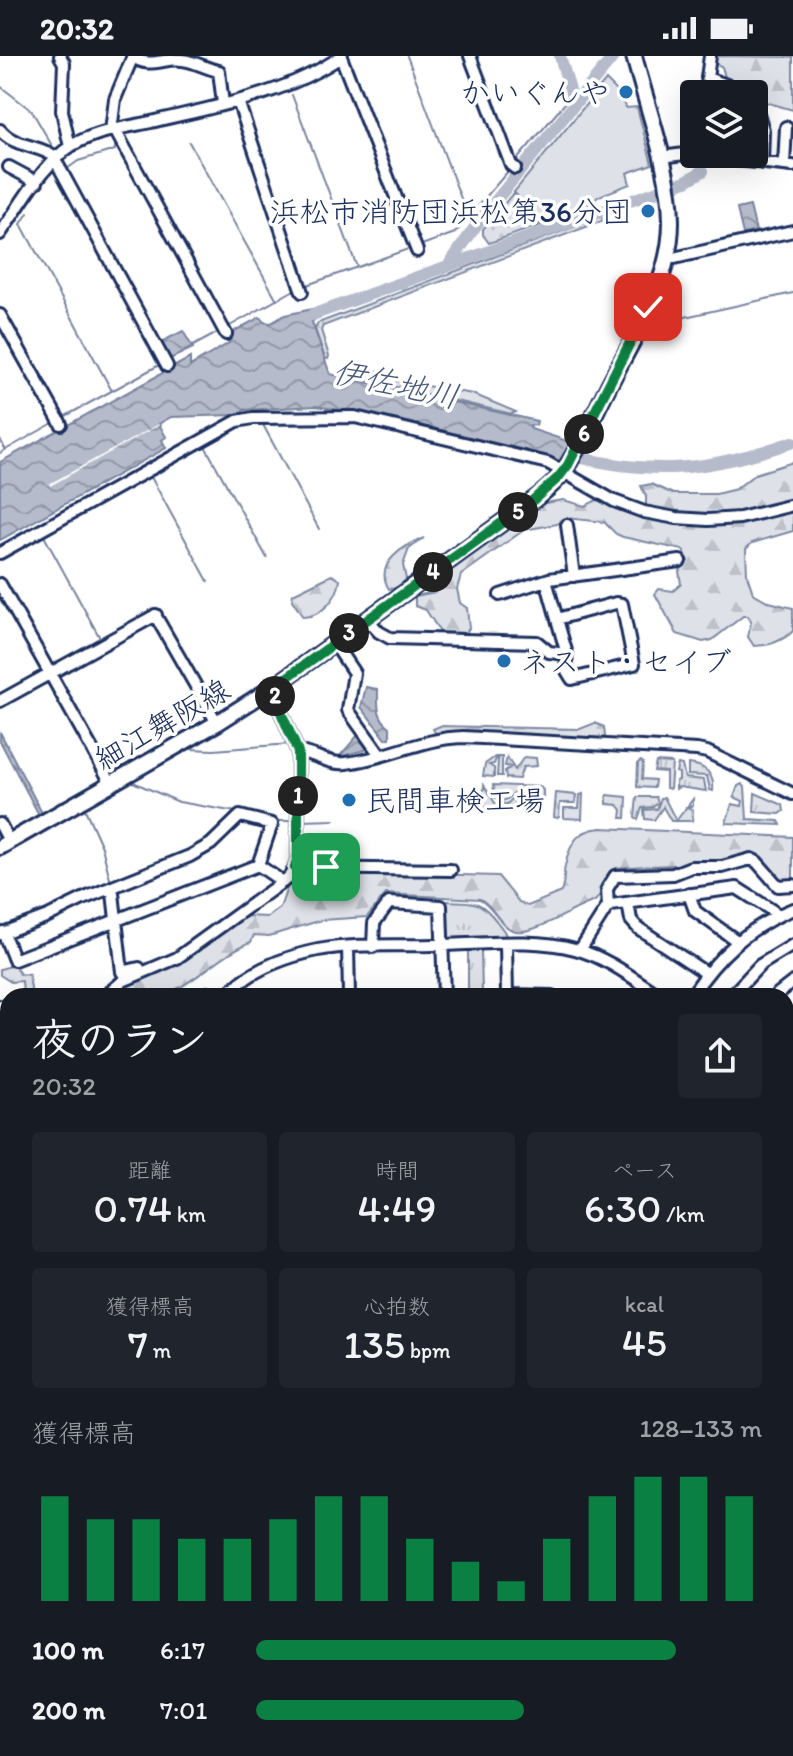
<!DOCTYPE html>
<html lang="ja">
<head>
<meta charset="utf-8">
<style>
	:root { --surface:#171b24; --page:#20242c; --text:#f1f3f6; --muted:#9ea1a6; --accent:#0b8043 }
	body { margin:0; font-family:Itim,"Klee One",sans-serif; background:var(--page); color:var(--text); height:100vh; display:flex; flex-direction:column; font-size:30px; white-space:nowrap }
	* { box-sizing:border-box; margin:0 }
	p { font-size:26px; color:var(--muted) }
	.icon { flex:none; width:44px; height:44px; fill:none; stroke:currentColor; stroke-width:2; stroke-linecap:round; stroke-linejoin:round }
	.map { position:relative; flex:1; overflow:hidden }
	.details { position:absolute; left:0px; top:932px; width:794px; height:768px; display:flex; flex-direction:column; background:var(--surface); border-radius:24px 24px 0 0; box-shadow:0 8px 32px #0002 }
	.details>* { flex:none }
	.fabs { position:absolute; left:680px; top:24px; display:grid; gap:16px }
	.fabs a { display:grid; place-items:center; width:88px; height:88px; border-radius:8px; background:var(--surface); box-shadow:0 8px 32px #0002; font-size:40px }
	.pin { position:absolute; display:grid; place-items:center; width:68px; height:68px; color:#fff; margin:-34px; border-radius:16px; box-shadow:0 4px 12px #0006 }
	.km { position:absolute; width:40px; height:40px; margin:-20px; border-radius:50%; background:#222; color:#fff; font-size:22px; line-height:40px; text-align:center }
	.round { display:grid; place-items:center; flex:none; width:84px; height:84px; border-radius:8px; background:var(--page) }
	.summary { display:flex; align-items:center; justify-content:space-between; height:136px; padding:0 32px }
	h1 { font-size:44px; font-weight:600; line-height:60px }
	.figures { display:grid; grid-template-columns:repeat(3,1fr); gap:12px; height:136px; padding:8px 32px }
	.figures div { display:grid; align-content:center; border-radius:8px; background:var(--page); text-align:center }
	.figures b { font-size:40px; font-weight:600 }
	.figures small { font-size:22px; font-weight:400 }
	.figures p { font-size:22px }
	.chart { height:224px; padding:16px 32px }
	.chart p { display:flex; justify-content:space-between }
	.chart svg { width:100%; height:144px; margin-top:8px; stroke:var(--accent); stroke-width:6 }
	ul { padding:0 32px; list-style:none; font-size:26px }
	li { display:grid; grid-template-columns:128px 96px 1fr; align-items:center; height:60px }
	li i { height:20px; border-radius:10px; background:var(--accent) }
	.status { display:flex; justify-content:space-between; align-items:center; height:56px; padding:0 40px; background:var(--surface); direction:ltr }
	.status svg { height:22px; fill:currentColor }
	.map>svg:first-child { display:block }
	.grass { fill:url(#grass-tufts); stroke:#7c88a2; stroke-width:2 }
	.forest { fill:url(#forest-firs); stroke:#7c88a2; stroke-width:2 }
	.garden { fill:url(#garden-dots); stroke:#7c88a2; stroke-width:2 }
	.pitch { fill:#dee1e7; stroke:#7c88a2; stroke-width:2 }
	.water { fill:url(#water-waves); stroke:#77839f; stroke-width:2 }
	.pier { fill:#fff }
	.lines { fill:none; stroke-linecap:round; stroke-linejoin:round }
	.stream { stroke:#77839f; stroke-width:2 }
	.river { stroke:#b5bbca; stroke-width:12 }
	.minor-casing { stroke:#1b2f5e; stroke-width:16 }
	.major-casing { stroke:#1b2f5e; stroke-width:20 }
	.minor { stroke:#fff; stroke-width:10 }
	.major { stroke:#fff; stroke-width:14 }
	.route-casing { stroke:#fff; stroke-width:16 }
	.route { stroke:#0b8043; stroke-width:10 }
	.poi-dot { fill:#1f6fb2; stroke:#fff; stroke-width:3 }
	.labels { text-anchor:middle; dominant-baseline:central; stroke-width:7; stroke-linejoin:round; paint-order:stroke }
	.poi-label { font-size:30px; fill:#1b2f5e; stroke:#fff; text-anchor:end }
	.street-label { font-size:30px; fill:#1b2f5e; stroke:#fff }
	.water-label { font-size:32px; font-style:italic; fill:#49597e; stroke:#fff }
</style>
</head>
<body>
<div class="status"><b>20:32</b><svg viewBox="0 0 49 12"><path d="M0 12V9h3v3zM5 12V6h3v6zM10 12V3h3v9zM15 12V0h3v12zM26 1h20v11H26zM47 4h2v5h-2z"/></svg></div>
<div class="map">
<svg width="793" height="1700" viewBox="0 0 793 1700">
	<defs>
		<pattern id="grass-tufts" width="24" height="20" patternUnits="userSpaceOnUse" patternTransform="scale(2)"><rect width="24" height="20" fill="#dee1e7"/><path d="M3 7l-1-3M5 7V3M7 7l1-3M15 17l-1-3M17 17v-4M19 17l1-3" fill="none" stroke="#bec1c9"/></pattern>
		<pattern id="forest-firs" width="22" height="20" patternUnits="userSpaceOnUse" patternTransform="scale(2)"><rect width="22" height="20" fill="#dee1e7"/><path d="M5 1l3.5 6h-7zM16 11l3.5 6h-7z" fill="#bec1c9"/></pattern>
		<pattern id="garden-dots" width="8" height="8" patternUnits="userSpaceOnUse" patternTransform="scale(2)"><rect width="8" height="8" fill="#dee1e7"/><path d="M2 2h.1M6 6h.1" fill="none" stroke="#bec1c9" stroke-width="1.8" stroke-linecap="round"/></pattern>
		<pattern id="water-waves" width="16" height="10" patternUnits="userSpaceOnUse" patternTransform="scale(2)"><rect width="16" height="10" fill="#b5bbca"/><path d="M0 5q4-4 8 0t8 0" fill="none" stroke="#9298a7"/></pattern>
	</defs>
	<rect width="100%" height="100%" fill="#fff"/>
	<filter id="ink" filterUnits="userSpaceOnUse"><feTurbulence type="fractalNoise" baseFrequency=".0125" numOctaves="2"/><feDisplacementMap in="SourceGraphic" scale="16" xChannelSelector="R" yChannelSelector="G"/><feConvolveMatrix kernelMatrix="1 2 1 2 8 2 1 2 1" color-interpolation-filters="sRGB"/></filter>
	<g filter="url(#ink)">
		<path class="grass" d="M600,161L603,162L602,165L323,270L321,274L329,300L328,303L325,302L315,273L318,267Z
			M378,315L391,324L473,338L516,356L512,358L366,324V317Z
			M495,701H502V720H497L498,703H496L494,708L489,709L494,712V721L483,720L485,708Z
			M507,701L515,714L524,701L536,702L537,710L523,711L519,723L506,722L505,715L511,711L505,710Z
			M641,705L643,707L642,723L655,724L654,732L637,731L638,707Z
			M656,706L672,707L670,733L666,732V716L654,715Z
			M678,708L682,709L685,722L704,724L706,735L679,731L676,733V725L679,724V717L676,716Z
			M688,708C704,709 715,717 713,735L710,734L707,720L688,719Z
			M742,728L745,731L747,763L779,765L781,769L726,767L732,748L742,750L743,745L734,741L738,730Z
			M484,729L495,747L507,748L517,738H522L528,744V752L540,754L522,752V743H518L515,753L482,750Z
			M493,729L540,731L543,734V744L534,747L528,736L519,733L506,744L500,745L495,741Z
			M556,737L576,739L575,747H560L559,761L557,762L554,761Z
			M755,737L783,749L784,755L780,758L754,756Z
			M583,738L582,763L564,762V752H579L580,739Z
			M607,739L627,741L626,762H621L622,754L618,749L607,748Z
			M637,741H656L658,747L653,751L642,752L638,763L635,761Z
			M664,741L676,765L693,743V750L687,751L693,754L692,765H671L663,751L654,764L645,763L644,754L657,753L661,742Z
			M445,845C475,847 479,842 498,867C503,874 506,876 507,885L445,884Z
			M468,894H481L482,937H504V940H446L468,937Z"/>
		<path class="forest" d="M713,0L793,1V54L758,44L726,24L722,11L712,5Z
			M793,406V445L740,458L692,460L650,453L646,450V440L641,430L651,428L673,438H716L736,433L755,418Z
			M599,443L628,454L741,466L793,453V475L752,487L746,493L747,519L753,537L769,546L793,552V575C783,585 768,590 754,590L748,581L751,566L748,560H743L712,584L703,586L677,578L655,538L659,533L673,535L681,528L679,515L688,505L683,494L623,481L616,478L604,466L566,462L557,468L524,474L461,519L457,533L460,547L467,552L469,572L466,577L440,576L426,554L415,550V540L435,536L441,522L545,447L563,444L585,450Z
			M424,482L409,493L403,509L406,523L400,531L389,533C373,508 404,489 424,482Z
			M332,519L340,524C338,542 321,561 303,561L292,544L293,538Z
			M595,667L604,671L605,680L602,682L463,676L436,678L433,673L440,670L580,673Z
			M601,772L793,781V826L779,827L758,804C711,810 664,808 616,812C605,819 605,836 595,845C574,851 531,882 512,874C498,868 494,850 480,843L386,838L367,861L322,864L269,880L254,879L251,886C223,897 203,919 177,933C157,943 130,940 108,940L118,931L242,860L268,861L280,852L289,826L297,819L302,822L305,831L327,826L337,827L345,817L350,816L498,820L519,846L528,850L561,836C565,827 563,819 565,810C570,787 577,774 601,772Z
			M11,910L15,911L20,918L29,919L32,940H23L22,925L11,926L0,919V913Z
			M0,1135L8,1136L7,1164L0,1173Z
			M486,1693L489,1700H452L456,1694Z"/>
		<path class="garden" d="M514,136L541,169L489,187L483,179V173Z"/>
		<path class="pitch" d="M606,24L618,36L626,52L637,51L652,108L627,117L630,128L599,140L582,154L541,169L514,136Z"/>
		<path class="water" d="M750,150L756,175L743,178L737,153Z
			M312,253L325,254L312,266L330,318L537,365L536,369L530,370L531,373L576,388L566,407L351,356L316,350L245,354L236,359L171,361L159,368L166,381L162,384L166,392L0,484V406L190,302V310L229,287V278L260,261L264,266L271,267L285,259Z
			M183,275L193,292L168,304L159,287Z
			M366,631L378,633C378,649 376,661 390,671V682L386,683L361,651Z
			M0,676L42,757L39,759L0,685Z
			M358,679L368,693L339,701Z"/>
		<path class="pier" d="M159,368V369L50,430L49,428Z"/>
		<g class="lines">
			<path class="stream" d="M407,0L468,161
				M0,30L32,55L55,95
				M292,39L357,211
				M189,86L277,244
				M515,106L566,46
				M715,109L793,117
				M67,113L78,105L115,94V85
				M28,157L21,168L112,335
				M419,190L455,177L509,114
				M109,192L161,288
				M304,230L411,192
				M228,271L296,233
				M646,276L649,269L793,237
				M193,290L219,276
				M636,294L642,283
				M615,336L635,297
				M62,362L161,308
				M261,365L319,473
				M597,373L612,342
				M0,383L5,393
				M205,390L267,502
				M0,397L55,366
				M581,402L593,379
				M151,421L208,525
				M44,480L100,582
				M188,693L214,694L290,688
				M133,726L179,746L236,756
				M84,751L102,791L111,827
				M277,765H294
				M301,765L335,764
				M0,1344L8,1348"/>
			<path class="river" d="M560,0L572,41
				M448,210L686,125L703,115
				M312,259L448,210L480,164L614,0
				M565,398C654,421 707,415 793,386"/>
			<g class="minor-casing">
				<path id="minor" d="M60,0L64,7L62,55L70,91
					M132,0C149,14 164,1 182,4C195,5 206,13 219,15L223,48
					M470,0L511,109L515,112
					M710,0L707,22L752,38
					M341,1L417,195
					M238,45L302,236
					M754,45L763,74L762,107
					M0,74C15,92 39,88 57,102
					M115,74L226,278
					M111,75L115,43L133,0
					M661,101L685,98L793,110
					M53,105L58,109L167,310
					M784,109L786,71
					M9,111L37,126
					M0,178C19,151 38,116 64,95C88,76 123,72 151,66C217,50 285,39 342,0
					M668,201L674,202L793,175
					M0,259L61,368
					M567,469L574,520
					M0,497L237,365L253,362L355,361L548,407L614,445L644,456L676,462L708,464L740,462L793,449
					M546,524L566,595L567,615L572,623L634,608L622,548L616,547L557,563
					M0,528L111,727
					M500,539L549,523L680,505
					M155,559L217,667
					M367,563L379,576L390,582L537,586L549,596L567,598
					M334,587L354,617L348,654L380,699
					M0,645L156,559
					M298,696C315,697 328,709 346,707C386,703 422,682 463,681L697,694L707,696L793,738
					M0,768L9,785
					M295,812L451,814
					M110,834L113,837L122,916L139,912
					M689,838L695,855L737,885
					M628,847L631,864L638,872L706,917
					M608,851L607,833L615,820L673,818L691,811H722L751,803L757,806L778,830L793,829
					M3,876L14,904L258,809L283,826
					M0,878L48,860L85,842L190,800L211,788L240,760L272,768L258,809
					M506,888L507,940
					M348,891L349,940
					M373,891L374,867L389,847L441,850L444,940
					M580,894L606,853L611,849L737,832L773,855L776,860
					M507,939L552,940
					M105,940L123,925L177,902L288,822L294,814L298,801V696L271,633
					M203,940L208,937L215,940
					M226,940C248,915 285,901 318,894C355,887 396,890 434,889C479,889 530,881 575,893C606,901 633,922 660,940
					M691,940C718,900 748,871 793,853
					M731,940L760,909L793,889
					M775,940L793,926
					M0,950L8,953
					M0,999L8,1001
					M786,1008L793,998
					M0,1132L8,1133
					M786,1139L793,1131
					M786,1145L793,1154
					M0,1229L8,1234
					M0,1268L8,1272
					M786,1283L793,1280
					M1,1317L8,1302
					M786,1341L793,1345
					M0,1372L8,1376
					M0,1418L8,1407
					M786,1445L793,1446
					M786,1456L793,1457
					M0,1473L8,1469
					M0,1545L8,1568
					M786,1586L793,1577
					M0,1593L8,1590
					M786,1605L793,1611
					M0,1613L8,1610
					M303,1692H366
					M539,1692L553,1700
					M718,1692L727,1700
					M146,1700L164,1692
					M282,1700L283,1692
					M408,1700L409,1692
					M446,1700L448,1692
					M690,1700L697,1692"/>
			</g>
			<g class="major-casing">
				<path id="major" d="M0,791L217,667L272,632L532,445C543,437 555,428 563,416C580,392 592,362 606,335C632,283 671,227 671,166C671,114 647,52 634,0"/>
			</g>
			<use href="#minor" class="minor"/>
			<use href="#major" class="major"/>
		</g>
	</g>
	<g class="lines" filter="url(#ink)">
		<g class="route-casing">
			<path id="route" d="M326,811L295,812L298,801V696L271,633L532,445L558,422L568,409L648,251"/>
		</g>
		<use href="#route" class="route"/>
	</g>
	<g class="poi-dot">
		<circle cx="626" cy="36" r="8"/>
		<circle cx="648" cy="155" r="8"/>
		<circle cx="504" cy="605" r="8"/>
		<circle cx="349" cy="744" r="8"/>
	</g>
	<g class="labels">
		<g class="poi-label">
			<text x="610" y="36">かいぐんや</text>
			<text x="632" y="155">浜松市消防団浜松第36分団</text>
			<text x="520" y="605" text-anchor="start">ネスト・セイブ</text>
			<text x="365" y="744" text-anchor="start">民間車検工場</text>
		</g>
		<g class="street-label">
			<text transform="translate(162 668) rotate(-30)">細江舞阪線</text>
		</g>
		<g class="water-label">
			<text transform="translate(396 328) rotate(12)">伊佐地川</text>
		</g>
	</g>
</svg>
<div class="fabs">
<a><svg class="icon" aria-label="layers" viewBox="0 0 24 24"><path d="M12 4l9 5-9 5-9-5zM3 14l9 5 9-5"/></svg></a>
</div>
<div class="pin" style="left:326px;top:811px;background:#1e9e55"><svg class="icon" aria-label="arrive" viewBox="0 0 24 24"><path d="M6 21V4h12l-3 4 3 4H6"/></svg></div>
<div class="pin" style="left:648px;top:251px;background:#d93025"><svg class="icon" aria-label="check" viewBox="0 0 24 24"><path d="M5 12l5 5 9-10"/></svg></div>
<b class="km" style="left:298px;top:740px">1</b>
<b class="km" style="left:275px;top:640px">2</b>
<b class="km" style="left:349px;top:577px">3</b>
<b class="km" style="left:433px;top:516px">4</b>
<b class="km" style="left:518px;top:456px">5</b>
<b class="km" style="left:584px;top:378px">6</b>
<section class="details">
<div class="summary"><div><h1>夜のラン</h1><p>20:32</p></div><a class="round"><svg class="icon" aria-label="share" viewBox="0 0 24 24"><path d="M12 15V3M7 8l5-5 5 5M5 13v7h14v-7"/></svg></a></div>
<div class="figures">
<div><p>距離</p><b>0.74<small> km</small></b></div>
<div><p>時間</p><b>4:49</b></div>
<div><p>ペース</p><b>6:30<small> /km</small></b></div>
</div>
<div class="figures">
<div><p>獲得標高</p><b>7<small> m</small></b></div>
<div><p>心拍数</p><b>135<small> bpm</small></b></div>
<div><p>kcal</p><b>45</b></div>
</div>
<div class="chart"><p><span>獲得標高</span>128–133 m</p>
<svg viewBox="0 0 160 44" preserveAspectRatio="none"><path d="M5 44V12M15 44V19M25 44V19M35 44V25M45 44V25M55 44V19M65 44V12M75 44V12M85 44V25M95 44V32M105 44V38M115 44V25M125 44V12M135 44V6M145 44V6M155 44V12"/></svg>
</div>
<ul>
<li><b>100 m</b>6:17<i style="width:83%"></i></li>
<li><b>200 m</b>7:01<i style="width:53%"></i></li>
</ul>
</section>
</div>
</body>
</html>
